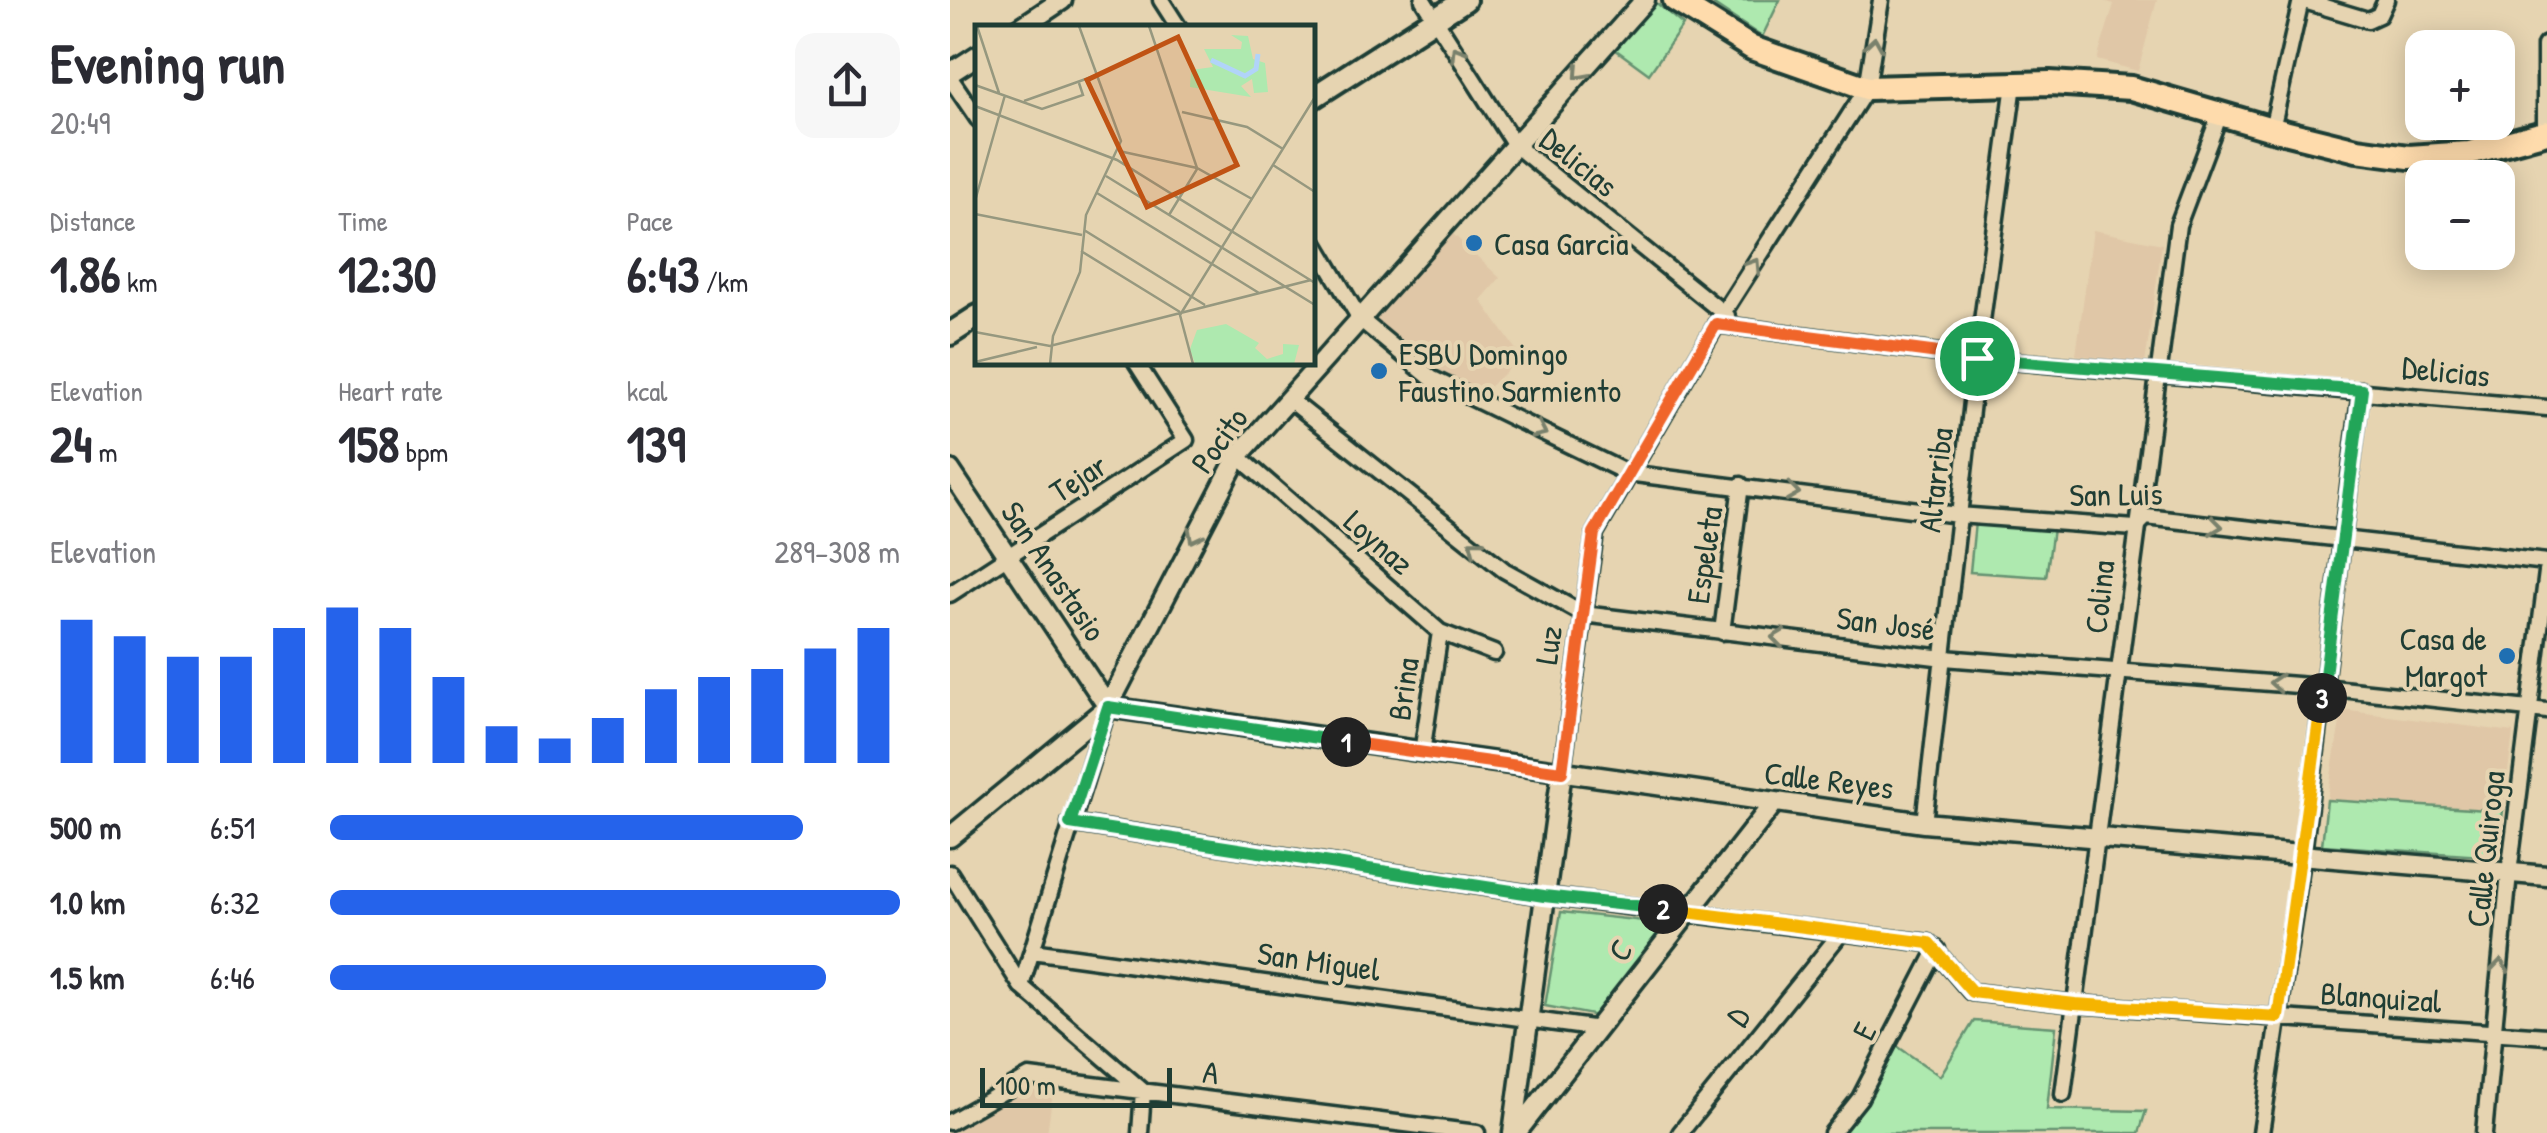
<!DOCTYPE html>
<html lang="en">
<head>
<meta charset="utf-8">
<style>
	:root { --surface:#fff; --page:#f7f7f7; --text:#2b2b33; --muted:#7c7c81; --accent:#2563eb }
	body { margin:0; font-family:"Patrick Hand",sans-serif; background:var(--page); color:var(--text); height:100vh; display:flex; flex-direction:column; font-size:38px; white-space:nowrap }
	* { box-sizing:border-box; margin:0 }
	p { font-size:32px; color:var(--muted) }
	.icon { flex:none; width:55px; height:55px; fill:none; stroke:currentColor; stroke-width:2; stroke-linecap:round; stroke-linejoin:round }
	.map { position:relative; flex:1; overflow:hidden }
	.panel { display:flex; flex-direction:column; background:var(--surface); width:950px }
	.panel>* { flex:none }
	.tools { position:absolute; left:1455px; top:30px; display:grid; gap:20px }
	.tools a { display:grid; place-items:center; width:110px; height:110px; border-radius:20px; background:var(--surface); box-shadow:0 5px 25px #0003; font-size:50px }
	.scale { position:absolute; left:30px; bottom:25px; width:192px; box-sizing:border-box; padding-left:10px; border:5px solid #1f3d34; border-top:0; font-size:28px; line-height:35px; white-space:nowrap; color:#1f3d34; -webkit-text-stroke:8px #e6d4b1; paint-order:stroke }
	.pin { position:absolute; display:grid; place-items:center; width:85px; height:85px; color:#fff; margin:-42px; border:5px solid #fff; border-radius:50%; box-shadow:0 2px 10px #0007 }
	.km { position:absolute; width:50px; height:50px; margin:-25px; border-radius:50%; background:#222; color:#fff; font-size:28px; line-height:50px; text-align:center }
	.round { display:grid; place-items:center; flex:none; width:105px; height:105px; border-radius:20px; background:var(--page) }
	.head { display:flex; align-items:center; justify-content:space-between; height:170px; padding:0 50px }
	h1 { font-size:55px; font-weight:800; line-height:75px }
	.metrics { display:grid; grid-template-columns:repeat(3,1fr); gap:15px; height:170px; padding:10px 50px }
	.metrics div { display:grid; align-content:center }
	.metrics b { font-size:50px; font-weight:800 }
	.metrics small { font-size:28px; font-weight:400 }
	.metrics p { font-size:28px }
	.chart { height:280px; padding:20px 50px }
	.chart p { display:flex; justify-content:space-between }
	.chart svg { width:100%; height:180px; margin-top:10px; stroke:var(--accent); stroke-width:6 }
	ul { padding:0 50px; list-style:none; font-size:32px }
	li { display:grid; grid-template-columns:160px 120px 1fr; align-items:center; height:75px }
	li i { height:25px; border-radius:12px; background:var(--accent) }
	main { display:flex; flex:1; min-height:0 }
	.map>svg:first-child { display:block }
	.built { fill:#e0c7a7 }
	.green { fill:#aee9af; stroke:#669372; stroke-width:2.5 }
	.lines { fill:none; stroke-linecap:round; stroke-linejoin:round }
	.minor-casing { stroke:#1f3d34; stroke-width:21 }
	.tertiary-casing { stroke:#1f3d34; stroke-width:25 }
	.secondary-casing { stroke:#1f3d34; stroke-width:28 }
	.primary-casing { stroke:#1f3d34; stroke-width:30 }
	.minor { stroke:#e6d4b1; stroke-width:14 }
	.tertiary { stroke:#e6d4b1; stroke-width:18 }
	.secondary { stroke:#e6d4b1; stroke-width:20 }
	.primary { stroke:#fedbac; stroke-width:22 }
	.oneway { stroke:#79816c }
	.split-1-casing { stroke:#fff; stroke-width:20 }
	.split-2-casing { stroke:#fff; stroke-width:20 }
	.split-3-casing { stroke:#fff; stroke-width:20 }
	.split-4-casing { stroke:#fff; stroke-width:20 }
	.split-1 { stroke:#f0652b; stroke-width:12 }
	.split-2 { stroke:#22a559; stroke-width:12 }
	.split-3 { stroke:#f5b400; stroke-width:12 }
	.split-4 { stroke:#22a559; stroke-width:12 }
	.poi-dot { fill:#1f6fb2; stroke:#e6d4b1; stroke-width:4 }
	.labels { text-anchor:middle; dominant-baseline:central; stroke-width:8; stroke-linejoin:round; paint-order:stroke }
	.street-label { font-size:32px; fill:#1f3d34; stroke:#e6d4b1 }
	.poi-label { font-size:32px; fill:#1f3d34; stroke:#e6d4b1; text-anchor:start }
	.inset-river { fill:none; stroke:#b1d4f9; stroke-width:5 }
	.inset-road { fill:none; stroke:#96987f; stroke-width:2.5 }
	.view { fill:#c05314; fill-opacity:0.15; stroke:#c05314; stroke-width:5 }
	.inset-edge { fill:none; stroke:#1f3d34; stroke-width:5 }
</style>
</head>
<body>
<main>
<section class="panel">
<div class="head"><div><h1>Evening run</h1><p>20:49</p></div><a class="round"><svg class="icon" aria-label="share" viewBox="0 0 24 24"><path d="M12 15V3M7 8l5-5 5 5M5 13v7h14v-7"/></svg></a></div>
<div class="metrics">
<div><p>Distance</p><b>1.86<small> km</small></b></div>
<div><p>Time</p><b>12:30</b></div>
<div><p>Pace</p><b>6:43<small> /km</small></b></div>
</div>
<div class="metrics">
<div><p>Elevation</p><b>24<small> m</small></b></div>
<div><p>Heart rate</p><b>158<small> bpm</small></b></div>
<div><p>kcal</p><b>139</b></div>
</div>
<div class="chart"><p><span>Elevation</span>289–308 m</p>
<svg viewBox="0 0 160 44" preserveAspectRatio="none"><path d="M5 44V9M15 44V13M25 44V18M35 44V18M45 44V11M55 44V6M65 44V11M75 44V23M85 44V35M95 44V38M105 44V33M115 44V26M125 44V23M135 44V21M145 44V16M155 44V11"/></svg>
</div>
<ul>
<li><b>500 m</b>6:51<i style="width:83%"></i></li>
<li><b>1.0 km</b>6:32<i style="width:100%"></i></li>
<li><b>1.5 km</b>6:46<i style="width:87%"></i></li>
</ul>
</section>
<div class="map">
<svg width="1597" height="1133" viewBox="0 0 1597 1133">
	<rect width="100%" height="100%" fill="#e6d4b1"/>
	<filter id="ink" filterUnits="userSpaceOnUse"><feTurbulence type="fractalNoise" baseFrequency=".01" numOctaves="2"/><feDisplacementMap in="SourceGraphic" scale="20" xChannelSelector="R" yChannelSelector="G"/><feConvolveMatrix kernelMatrix="1 2 1 2 8 2 1 2 1" color-interpolation-filters="sRGB"/></filter>
	<g filter="url(#ink)">
		<path class="built" d="M1151,0H1207L1188,71L1147,60L1164,4Z
			M1143,230L1212,244L1195,364L1126,355Z
			M502,233L550,278L531,300L571,357L534,392L493,372L424,319Z
			M1392,710L1563,732L1553,811L1377,800Z
			M74,1090L103,1092L97,1133L4,1132Z"/>
		<path class="green" d="M703,0L733,25L699,74L662,47Z
			M767,0H830L812,37L764,5Z
			M1025,522L1103,529L1096,577L1020,572Z
			M1377,800L1553,811L1546,857L1372,845Z
			M611,912L722,924L647,1016L595,1006Z
			M1024,1021L1106,1027L1097,1109L1196,1111L1189,1133H889L944,1044L990,1076Z"/>
		<g class="lines">
			<g class="minor-casing">
				<path id="minor" d="M211,0L229,28
					M473,0L565,145L777,316
					M1351,0L1418,20L1429,15L1436,0
					M0,78L28,119
					M1322,129L1351,0
					M362,238L410,319L481,378L677,473L1008,515L1185,528L1196,517L1597,562
					M766,324L1027,358L1597,408
					M339,399L554,570L633,614L994,658L1373,687L1597,711
					M288,456L490,632L544,653
					M0,594L236,440L186,362
					M772,632L791,485
					M472,753L490,632
					M612,771L645,533L773,313L917,88L931,0
					M120,823L595,896L979,943L1021,992L1125,1004L1597,1036
					M974,823L1027,358L1064,84
					M0,873L71,986L193,1091L190,1133
					M82,951L649,1029
					M71,986L158,707
					M1113,1094L1228,225L1270,114
					M0,1122L79,1077L527,1133
					M730,1133L890,934
					M882,1133L910,1098L987,949
					M1311,1133L1353,854L1411,390
					M1534,1133L1559,873L1597,572"/>
			</g>
			<g class="tertiary-casing">
				<path id="tertiary" d="M70,28L112,0
					M1597,46V128
					M0,73L28,55
					M0,470L158,707
					M158,707L974,823L1597,876
					M0,837L158,707L288,456L695,0
					M563,1133L612,771
					M566,1133L823,804"/>
			</g>
			<g class="secondary-casing">
				<path id="secondary" d="M362,98L515,0
					M0,334L28,316"/>
			</g>
			<g class="primary-casing">
				<path id="primary" d="M725,0L802,48L917,88L1100,83L1181,88L1322,129L1407,150L1459,157L1519,153L1597,132"/>
			</g>
			<use href="#minor" class="minor"/>
			<use href="#tertiary" class="tertiary"/>
			<use href="#secondary" class="secondary"/>
			<use href="#primary" class="primary"/>
		</g>
		<defs><path id="oneway-chevron" d="M-2-3.5L2.5 0L-2 3.5" fill="none" stroke-width="1.6" stroke-linecap="round" stroke-linejoin="round" transform="scale(2.5)"/></defs>
		<g class="oneway">
			<use href="#oneway-chevron" transform="translate(924 44) rotate(-81)"/>
			<use href="#oneway-chevron" transform="translate(507 53) rotate(-122)"/>
			<use href="#oneway-chevron" transform="translate(630 73) rotate(132)"/>
			<use href="#oneway-chevron" transform="translate(804 265) rotate(-57)"/>
			<use href="#oneway-chevron" transform="translate(590 431) rotate(25)"/>
			<use href="#oneway-chevron" transform="translate(843 492) rotate(8)"/>
			<use href="#oneway-chevron" transform="translate(1266 526) rotate(7)"/>
			<use href="#oneway-chevron" transform="translate(244 536) rotate(117)"/>
			<use href="#oneway-chevron" transform="translate(525 546) rotate(-142)"/>
			<use href="#oneway-chevron" transform="translate(828 638) rotate(-173)"/>
			<use href="#oneway-chevron" transform="translate(1326 683) rotate(-176)"/>
			<use href="#oneway-chevron" transform="translate(1550 966) rotate(-84)"/>
		</g>
	</g>
	<g class="lines" filter="url(#ink)">
		<g class="split-1-casing">
			<path id="split-1" d="M396,742L612,772L644,533L766,324L1027,358"/>
		</g>
		<g class="split-2-casing">
			<path id="split-2" d="M396,742L158,707L120,823L594,896L713,909"/>
		</g>
		<g class="split-3-casing">
			<path id="split-3" d="M713,909L979,943L1022,992L1125,1004L1328,1017L1372,698"/>
		</g>
		<g class="split-4-casing">
			<path id="split-4" d="M1027,358L1412,390L1372,698"/>
		</g>
		<use href="#split-1" class="split-1"/>
		<use href="#split-2" class="split-2"/>
		<use href="#split-3" class="split-3"/>
		<use href="#split-4" class="split-4"/>
	</g>
	<g class="poi-dot">
		<circle cx="524" cy="243" r="10"/>
		<circle cx="429" cy="371" r="10"/>
		<circle cx="1557" cy="656" r="10"/>
	</g>
	<g class="labels">
		<g class="street-label">
			<text transform="translate(629 162) rotate(39)">Delicias</text>
			<text transform="translate(1496 371) rotate(6)">Delicias</text>
			<text transform="translate(269 440) rotate(-54)">Pocito</text>
			<text transform="translate(128 478) rotate(-33)">Tejar</text>
			<text transform="translate(985 480) rotate(-83)">Altarriba</text>
			<text transform="translate(1166 494) rotate(-1)">San Luis</text>
			<text transform="translate(429 542) rotate(41)">Loynaz</text>
			<text transform="translate(754 555) rotate(-82)">Espeleta</text>
			<text transform="translate(104 571) rotate(56)">San Anastasio</text>
			<text transform="translate(1149 597) rotate(-84)">Colina</text>
			<text transform="translate(936 623) rotate(7)">San José</text>
			<text transform="translate(598 645) rotate(-82)">Luz</text>
			<text transform="translate(453 689) rotate(-82)">Brina</text>
			<text transform="translate(879 780) rotate(7)">Calle Reyes</text>
			<text transform="translate(1535 849) rotate(-84)">Calle Quiroga</text>
			<text transform="translate(670 950) rotate(-53)">C</text>
			<text transform="translate(369 961) rotate(8)">San Miguel</text>
			<text transform="translate(1431 997) rotate(4)">Blanquizal</text>
			<text transform="translate(788 1016) rotate(-51)">D</text>
			<text transform="translate(914 1031) rotate(-63)">E</text>
			<text transform="translate(261 1072) rotate(7)">A</text>
		</g>
		<g class="poi-label">
			<text x="544" y="243">Casa Garcia</text>
			<text x="449" y="353">ESBU Domingo<tspan x="449" dy="37">Faustino Sarmiento</tspan></text>
			<text x="1537" y="638" text-anchor="end">Casa de<tspan x="1537" dy="37">Margot</tspan></text>
		</g>
	</g>
	<g transform="translate(25 25)">
		<rect width="340" height="340" fill="#e6d4b1"/>
		<path d="M256,10L273,11L278,34L290,38L293,67L279,68L277,54L266,61L276,72L215,62L216,45L238,42L229,24H266L267,17ZM251,299L284,318L280,323L292,334L308,329V319L324,320L319,339H220L215,324L222,305Z" fill="#aee9af"/>
		<path class="inset-river" d="M236,35L270,51L281,44L283,29"/>
		<path class="inset-road" d="M2,1L24,68M174,1L222,143M0,60L67,84L108,70L104,58M49,76L122,50M0,81L142,135L340,258M207,87L272,102L308,124M144,126L222,143L277,174M298,140L340,167M131,151L340,280M122,168L284,268M0,176L30,70M0,189L107,210M194,190L222,144M109,205L230,280M106,226L205,287M0,307L75,321L336,255M0,337L62,322M75,339L78,311L105,247L111,190L146,116L104,1M218,339L205,290L340,72"/>
		<path class="view" d="M203,12L262,140L172,182L112,55Z"/>
		<rect width="340" height="340" class="inset-edge"/>
	</g>
</svg>
<div class="tools">
<a>+</a>
<a>−</a>
</div>
<div class="scale">100 m</div>
<div class="pin" style="left:1027px;top:358px;background:#1e9e55"><svg class="icon" aria-label="arrive" viewBox="0 0 24 24"><path d="M6 21V4h12l-3 4 3 4H6"/></svg></div>
<b class="km" style="left:396px;top:742px">1</b>
<b class="km" style="left:713px;top:909px">2</b>
<b class="km" style="left:1372px;top:698px">3</b>
</div>
</main>
</body>
</html>
